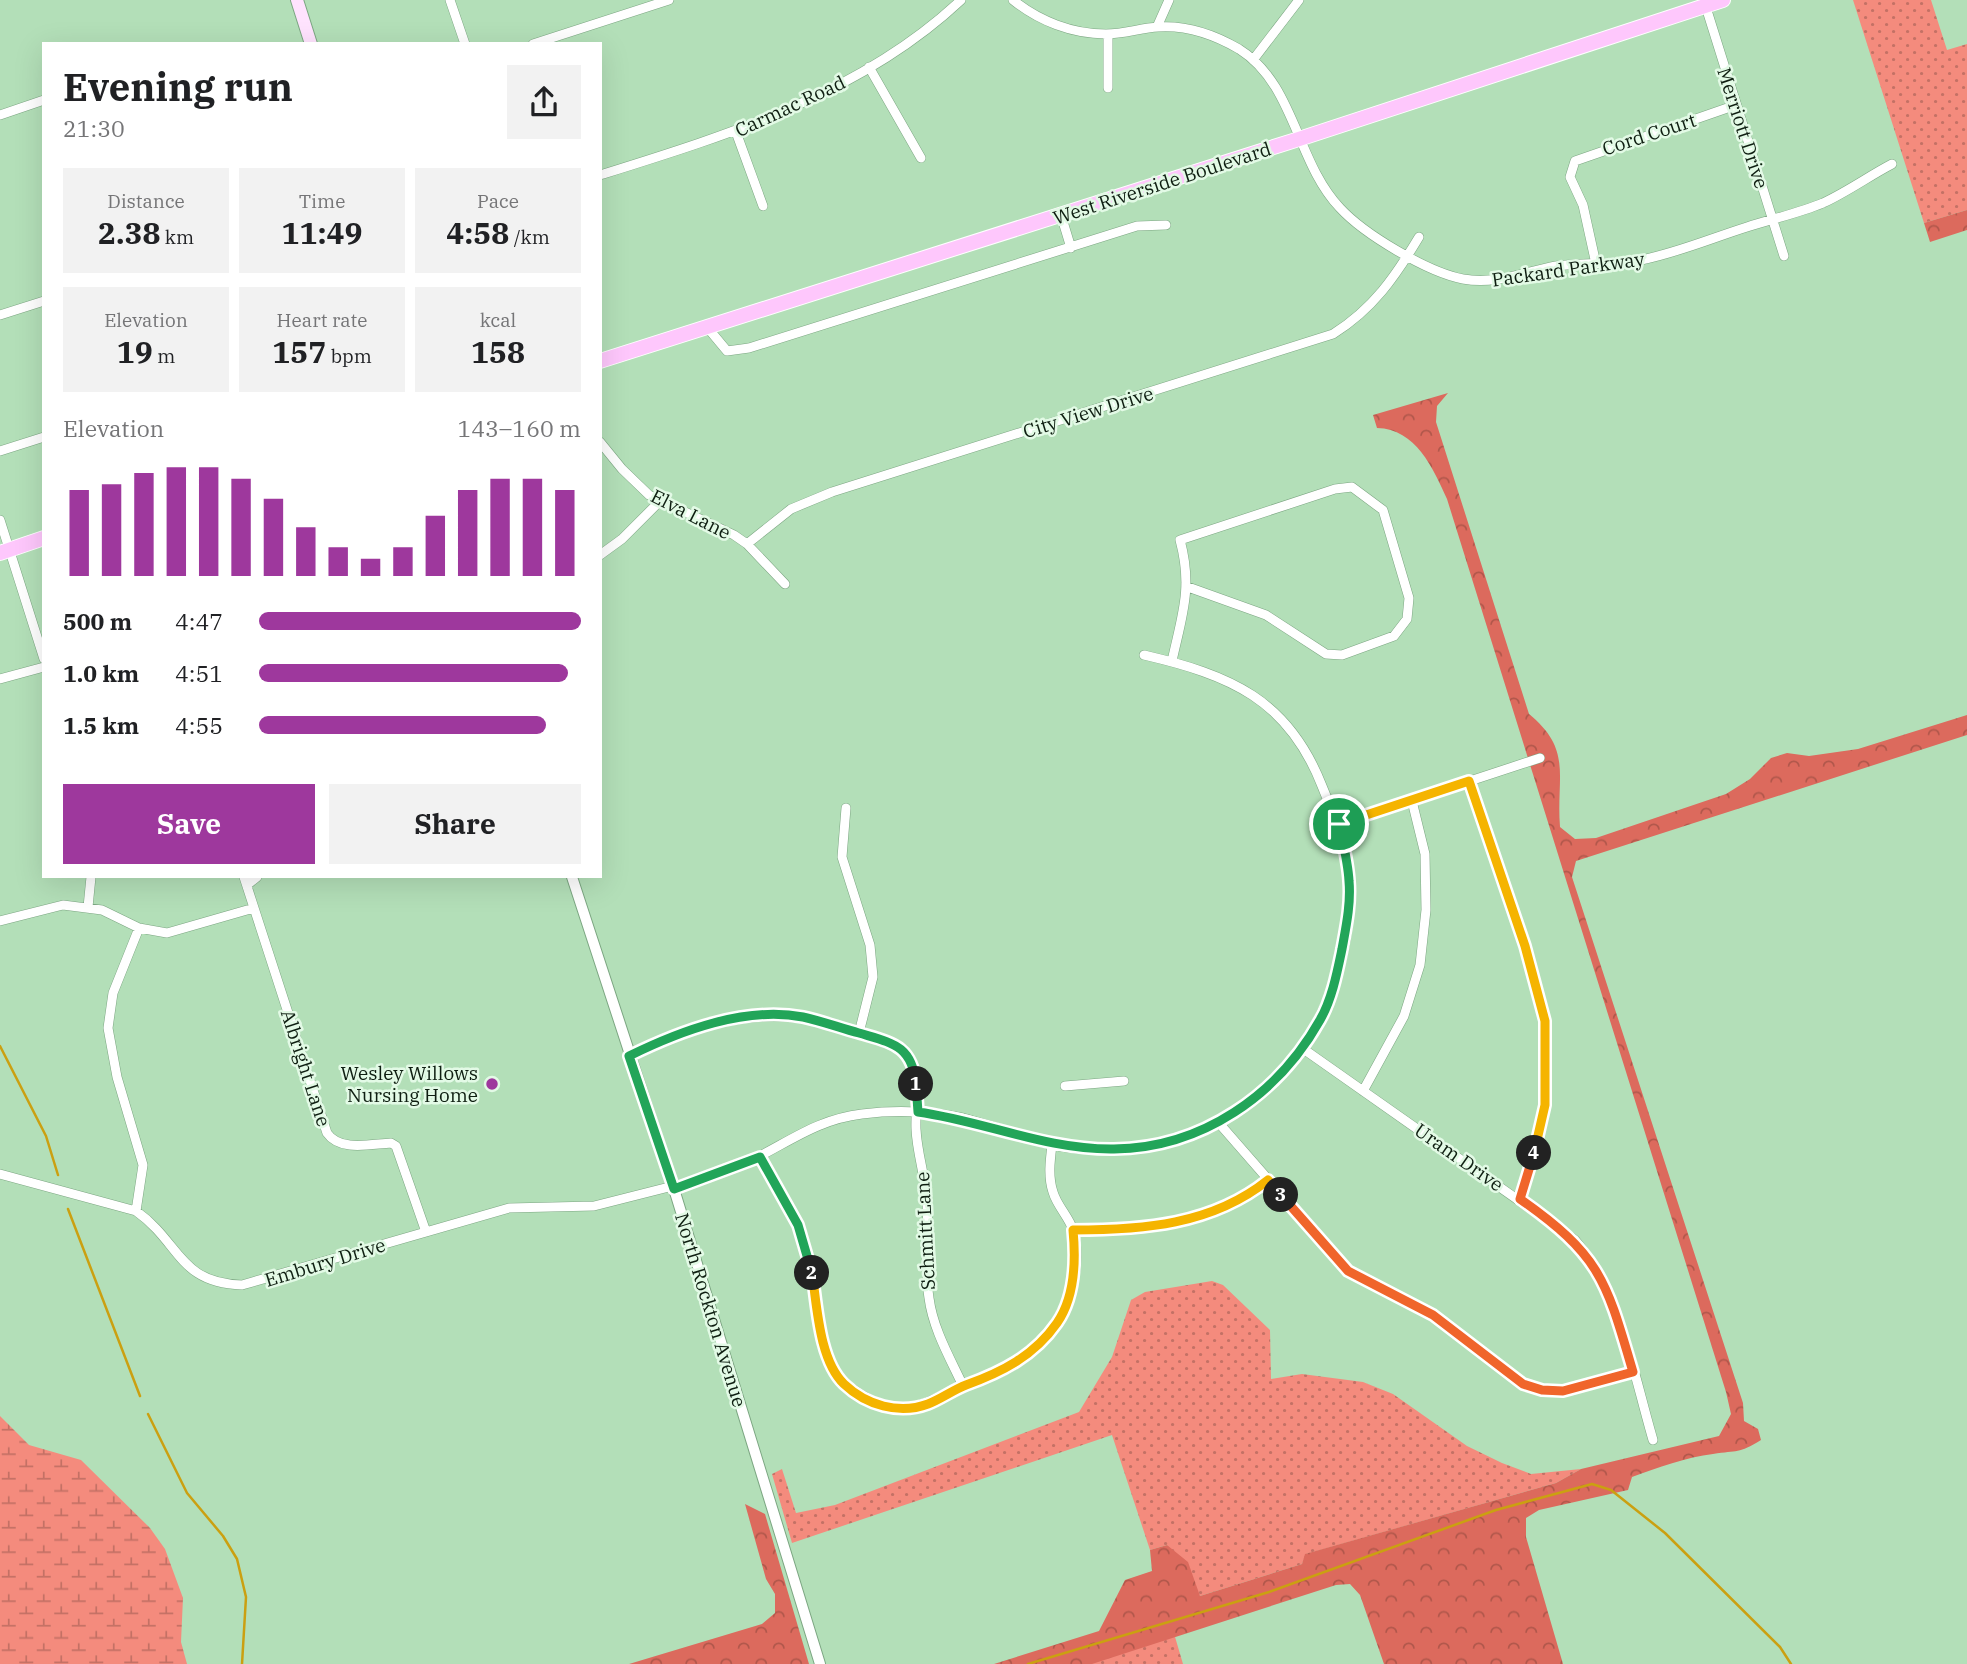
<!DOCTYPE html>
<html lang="en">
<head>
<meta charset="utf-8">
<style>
	:root { --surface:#fff; --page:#f2f2f2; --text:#202124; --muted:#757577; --accent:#9e389d }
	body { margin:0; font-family:"IBM Plex Serif",serif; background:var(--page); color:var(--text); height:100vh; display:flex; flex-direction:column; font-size:26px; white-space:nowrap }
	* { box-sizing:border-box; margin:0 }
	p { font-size:23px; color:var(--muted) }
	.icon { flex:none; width:38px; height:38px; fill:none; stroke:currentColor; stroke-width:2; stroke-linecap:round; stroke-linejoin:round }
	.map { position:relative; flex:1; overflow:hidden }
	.drawer { position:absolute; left:42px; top:42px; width:560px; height:836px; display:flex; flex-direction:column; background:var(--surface); border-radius:0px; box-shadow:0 7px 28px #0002 }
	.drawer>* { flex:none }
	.pin { position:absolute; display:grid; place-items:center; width:60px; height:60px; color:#fff; margin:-30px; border:4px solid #fff; border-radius:50%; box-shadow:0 2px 7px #0007 }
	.km { position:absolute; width:35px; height:35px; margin:-18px; border-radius:50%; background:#222; color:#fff; font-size:19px; line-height:35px; text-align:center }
	.round { display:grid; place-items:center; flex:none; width:74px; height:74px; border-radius:0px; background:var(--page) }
	.summary { display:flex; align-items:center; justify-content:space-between; height:119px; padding:0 21px }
	h1 { font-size:38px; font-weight:800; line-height:52px }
	.stats { display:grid; grid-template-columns:repeat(3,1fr); gap:10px; height:119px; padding:7px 21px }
	.stats div { display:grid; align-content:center; border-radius:0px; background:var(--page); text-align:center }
	.stats b { font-size:30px; font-weight:800 }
	.stats small { font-size:19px; font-weight:400 }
	.stats p { font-size:19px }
	.chart { height:196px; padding:14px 21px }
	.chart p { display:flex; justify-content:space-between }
	.chart svg { width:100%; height:126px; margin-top:7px; stroke:var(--accent); stroke-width:6 }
	.button { display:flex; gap:14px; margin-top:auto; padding:14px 21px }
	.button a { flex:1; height:80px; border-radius:0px; background:var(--accent); color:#fff; font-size:28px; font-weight:800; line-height:80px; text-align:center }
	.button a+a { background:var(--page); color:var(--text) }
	ul { padding:0 21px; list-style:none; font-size:23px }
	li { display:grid; grid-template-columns:112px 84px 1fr; align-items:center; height:52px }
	li i { height:18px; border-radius:9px; background:var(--accent) }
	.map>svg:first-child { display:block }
	.green { fill:url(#green-dots) }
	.forest { fill:url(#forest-crowns) }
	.wetland { fill:url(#wetland-marsh) }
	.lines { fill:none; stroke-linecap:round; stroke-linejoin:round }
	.stream { stroke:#cba011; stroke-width:2.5 }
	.minor-casing { stroke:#7ca682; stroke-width:10 }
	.tertiary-casing { stroke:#7ca682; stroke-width:12 }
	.secondary-casing { stroke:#7ca682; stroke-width:14 }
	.primary-casing { stroke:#fff; stroke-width:16 }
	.minor { stroke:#fff; stroke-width:9 }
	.tertiary { stroke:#fff; stroke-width:10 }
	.secondary { stroke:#ffe3fe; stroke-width:12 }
	.primary { stroke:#fec7fc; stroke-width:14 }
	.split-1-casing { stroke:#fff; stroke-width:14 }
	.split-2-casing { stroke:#fff; stroke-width:14 }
	.split-3-casing { stroke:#fff; stroke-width:14 }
	.split-4-casing { stroke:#fff; stroke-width:14 }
	.split-5-casing { stroke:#fff; stroke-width:14 }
	.split-1 { stroke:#22a559; stroke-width:9 }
	.split-2 { stroke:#22a559; stroke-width:9 }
	.split-3 { stroke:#f5b400; stroke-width:9 }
	.split-4 { stroke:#f0652b; stroke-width:9 }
	.split-5 { stroke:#f5b400; stroke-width:9 }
	.poi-dot { fill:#9e389d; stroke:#e3fae6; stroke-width:2.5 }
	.labels { text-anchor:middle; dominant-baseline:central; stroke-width:5; stroke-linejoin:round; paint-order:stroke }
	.street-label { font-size:19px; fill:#0e1e11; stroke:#e3fae6 }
	.poi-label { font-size:19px; fill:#0e1e11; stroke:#e3fae6; text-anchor:end }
</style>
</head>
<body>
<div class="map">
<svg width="1967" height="1664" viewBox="0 0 1967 1664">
	<defs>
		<pattern id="green-dots" width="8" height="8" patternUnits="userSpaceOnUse" patternTransform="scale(1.75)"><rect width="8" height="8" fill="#f48b7d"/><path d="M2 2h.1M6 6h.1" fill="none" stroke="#c47165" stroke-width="1.8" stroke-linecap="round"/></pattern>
		<pattern id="forest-crowns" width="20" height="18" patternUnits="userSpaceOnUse" patternTransform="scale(1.75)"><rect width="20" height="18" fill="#dc6a5d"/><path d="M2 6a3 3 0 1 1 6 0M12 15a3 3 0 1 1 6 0" fill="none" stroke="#b1574b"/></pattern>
		<pattern id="wetland-marsh" width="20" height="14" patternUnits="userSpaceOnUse" patternTransform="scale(1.75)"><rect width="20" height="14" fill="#f48b7d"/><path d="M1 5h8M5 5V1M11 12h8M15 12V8" fill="none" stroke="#c47165"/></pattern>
	</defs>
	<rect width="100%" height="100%" fill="#b3dfb8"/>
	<path class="green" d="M1853,0H1931L1947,50L1967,44V210L1924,223Z
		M1212,1281L1223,1285L1270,1330L1271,1379L1302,1374L1363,1382L1393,1394L1467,1446L1502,1463L1531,1474L1581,1469L1556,1483L1306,1554L1302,1564L1200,1596L1167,1545L1150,1550L1112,1435L792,1543L772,1474L782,1469L796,1513L835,1505L1079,1412L1112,1357L1131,1300L1145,1292Z
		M1173,1630L1183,1664H1067Z"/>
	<path class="forest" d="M1967,210V230L1930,242L1924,223Z
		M1448,393L1437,406L1436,422L1529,714C1573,750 1556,776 1560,827L1575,839L1596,838L1726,794L1750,779L1771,758L1787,753L1809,756L1858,749L1967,715V735L1576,861L1572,877L1743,1403L1744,1421L1758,1429L1761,1440C1738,1454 1738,1450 1713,1454C1687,1457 1657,1468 1632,1477L1628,1490L1539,1510L1526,1518V1537L1563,1664H1384L1360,1595L1350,1584L1336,1585L1092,1664H994L1099,1631L1125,1580L1152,1571L1150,1550L1167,1545L1188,1562L1200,1596L1302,1564L1305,1554L1556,1483L1581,1469L1719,1436L1731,1414L1726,1392L1447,499C1433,468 1416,429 1377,428L1373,415Z
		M745,1504L765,1514L809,1664H629L762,1624L775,1613V1594L766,1579Z"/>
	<path class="wetland" d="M0,1416L29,1445L81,1460L150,1528L165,1549L183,1598L181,1642L187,1664H0Z"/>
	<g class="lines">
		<path class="stream" d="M0,1046L46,1136L58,1175
			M68,1209L140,1396
			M148,1414L187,1493L223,1536L237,1559L246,1597L242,1664
			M1028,1664L1269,1592L1496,1510L1592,1484L1611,1490L1665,1533L1780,1647L1791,1664"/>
		<g class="minor-casing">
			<path id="minor" d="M450,0L465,44
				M1013,0C1039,21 1072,34 1106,34C1124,34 1141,28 1158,27C1186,25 1215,35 1239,49C1295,84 1296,162 1340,208C1364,234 1427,272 1463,279C1496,285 1524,272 1556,266C1584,262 1613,265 1641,260C1677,253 1712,238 1747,227C1772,219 1799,213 1823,203C1847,192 1869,176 1892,164
				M1705,4L1784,256
				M1157,27L1169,0
				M533,44L669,0
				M1253,60L1299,0
				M869,67L921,158
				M1108,88V34
				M0,115L44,100
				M736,132L763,206
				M600,175C728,135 861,94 961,0
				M1061,215L1071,248
				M1596,264L1583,205L1570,177L1575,161L1736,105
				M0,315L44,301
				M707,327L727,351L749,348L1137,226L1166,225
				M600,442L622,469L649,495L734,535L747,544L785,584
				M0,451L44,437
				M0,520L44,659
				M747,544L791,509L832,492L1333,334C1373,309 1395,277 1419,237
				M600,555L622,539L660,501
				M1172,661C1182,615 1193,588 1180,540L1335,489L1352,487L1383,510L1409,598L1407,619L1394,636L1342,655L1326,654L1266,615L1188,587
				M0,679L44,667
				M1469,781L1525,946L1545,1021V1105L1520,1199
				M846,808L842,857L870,945L873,977L859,1033
				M1339,824L1540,758
				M244,877L327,1133C340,1152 371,1144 391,1143L396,1146L426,1232
				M247,885L257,877
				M88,907L91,877
				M0,921L63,905L102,910L139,928L167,933L254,908
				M1302,1048L1575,1240C1621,1296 1633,1372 1653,1440
				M629,1057C690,1026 759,1004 827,1024C850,1031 895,1035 909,1057C922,1077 915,1106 916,1129C917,1154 926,1178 927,1203C929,1234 924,1266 929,1298C933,1329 950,1358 963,1386
				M1065,1086L1124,1081
				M1363,1091L1404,1016L1420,965L1426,910L1425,854L1412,801
				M1218,1122L1348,1271L1433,1315L1523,1384L1541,1390L1563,1391L1633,1372
				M760,1157C778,1191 800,1223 810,1261C819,1295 815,1339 833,1370C841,1381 849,1387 860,1394C902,1421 923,1404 963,1386C976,1380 990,1377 1003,1371C1038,1354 1063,1320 1073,1282C1077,1268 1078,1245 1073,1230C1069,1217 1057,1206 1053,1192C1048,1177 1050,1161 1052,1145
				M0,1174L136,1211C181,1243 178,1283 242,1285L509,1208L594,1206L673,1186
				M674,1189C702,1179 731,1171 758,1157C793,1139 820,1119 862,1114C895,1110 930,1111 963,1118C992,1125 1020,1136 1049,1144C1070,1150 1093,1149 1115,1149C1254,1147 1356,1019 1349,883C1348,848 1335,818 1322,786C1288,699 1230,675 1144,655
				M136,1211L143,1165L117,1077L108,1028L113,993L139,928
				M1073,1230C1142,1230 1212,1225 1268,1180"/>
		</g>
		<g class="tertiary-casing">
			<path id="tertiary" d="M572,877L674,1189L820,1664"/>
		</g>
		<g class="secondary-casing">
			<path id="secondary" d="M297,0L311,44"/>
		</g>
		<g class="primary-casing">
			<path id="primary" d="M600,361L1299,139L1723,0
				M0,553L44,538"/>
		</g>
		<use href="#minor" class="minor"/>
		<use href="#tertiary" class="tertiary"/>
		<use href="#secondary" class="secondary"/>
		<use href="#primary" class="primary"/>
	</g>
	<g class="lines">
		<g class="split-1-casing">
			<path id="split-1" d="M916,1084L918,1112C984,1121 1046,1150 1114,1149C1202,1148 1278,1095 1320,1020C1332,999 1337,973 1342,949C1346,927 1351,904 1349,881C1348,862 1343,843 1339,824"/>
		</g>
		<g class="split-2-casing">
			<path id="split-2" d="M812,1273L798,1225L760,1157L674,1189L629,1056C680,1031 745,1006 803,1017C822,1021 840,1028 859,1033C892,1043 912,1045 916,1084"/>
		</g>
		<g class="split-3-casing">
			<path id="split-3" d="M812,1273C817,1305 819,1360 844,1384C866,1405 899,1415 928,1404C941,1399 953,1390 966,1385C1002,1372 1034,1356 1057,1323C1075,1297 1076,1261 1073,1230C1142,1230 1212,1225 1268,1180L1281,1195"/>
		</g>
		<g class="split-4-casing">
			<path id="split-4" d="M1281,1195L1348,1271L1433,1315L1523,1384L1542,1390L1563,1391L1633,1372C1606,1280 1601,1256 1520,1199L1534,1153"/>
		</g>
		<g class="split-5-casing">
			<path id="split-5" d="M1339,824L1469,781L1525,946L1545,1021V1105L1534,1153"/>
		</g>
		<use href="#split-1" class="split-1"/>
		<use href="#split-2" class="split-2"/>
		<use href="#split-3" class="split-3"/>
		<use href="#split-4" class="split-4"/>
		<use href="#split-5" class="split-5"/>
	</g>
	<circle class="poi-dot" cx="492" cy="1084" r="7"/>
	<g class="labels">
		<g class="street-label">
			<text transform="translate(790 106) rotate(-25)">Carmac Road</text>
			<text transform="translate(1743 128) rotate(72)">Merriott Drive</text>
			<text transform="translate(1649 134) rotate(-18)">Cord Court</text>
			<text transform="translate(1162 183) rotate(-18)">West Riverside Boulevard</text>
			<text transform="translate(1568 269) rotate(-8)">Packard Parkway</text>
			<text transform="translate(1088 412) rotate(-17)">City View Drive</text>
			<text transform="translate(691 514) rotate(27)">Elva Lane</text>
			<text transform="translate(306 1068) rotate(72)">Albright Lane</text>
			<text transform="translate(1459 1157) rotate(35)">Uram Drive</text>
			<text transform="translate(925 1231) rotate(-93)">Schmitt Lane</text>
			<text transform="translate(325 1262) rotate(-17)">Embury Drive</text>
			<text transform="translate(711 1310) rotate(73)">North Rockton Avenue</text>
		</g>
		<g class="poi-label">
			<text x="478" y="1073">Wesley Willows<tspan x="478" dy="22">Nursing Home</tspan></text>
		</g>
	</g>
</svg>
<div class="pin" style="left:1339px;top:824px;background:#1e9e55"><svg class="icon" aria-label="arrive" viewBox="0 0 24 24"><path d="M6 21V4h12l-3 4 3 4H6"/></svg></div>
<b class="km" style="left:916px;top:1084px">1</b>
<b class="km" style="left:812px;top:1273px">2</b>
<b class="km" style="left:1281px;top:1195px">3</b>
<b class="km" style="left:1534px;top:1153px">4</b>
<section class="drawer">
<div class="summary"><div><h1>Evening run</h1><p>21:30</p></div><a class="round"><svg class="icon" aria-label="share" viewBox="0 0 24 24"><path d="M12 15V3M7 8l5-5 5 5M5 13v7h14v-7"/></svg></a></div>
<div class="stats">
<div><p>Distance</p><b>2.38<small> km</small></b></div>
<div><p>Time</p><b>11:49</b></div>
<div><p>Pace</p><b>4:58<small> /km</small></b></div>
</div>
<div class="stats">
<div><p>Elevation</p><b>19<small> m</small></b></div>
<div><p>Heart rate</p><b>157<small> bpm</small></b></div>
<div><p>kcal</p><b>158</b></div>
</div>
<div class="chart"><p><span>Elevation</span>143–160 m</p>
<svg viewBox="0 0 160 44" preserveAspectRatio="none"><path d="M5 44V14M15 44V12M25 44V8M35 44V6M45 44V6M55 44V10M65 44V17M75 44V27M85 44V34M95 44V38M105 44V34M115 44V23M125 44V14M135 44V10M145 44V10M155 44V14"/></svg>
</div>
<ul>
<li><b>500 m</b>4:47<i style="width:100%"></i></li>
<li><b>1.0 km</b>4:51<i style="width:96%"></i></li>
<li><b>1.5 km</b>4:55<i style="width:89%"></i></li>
</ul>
<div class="button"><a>Save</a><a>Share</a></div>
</section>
</div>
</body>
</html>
